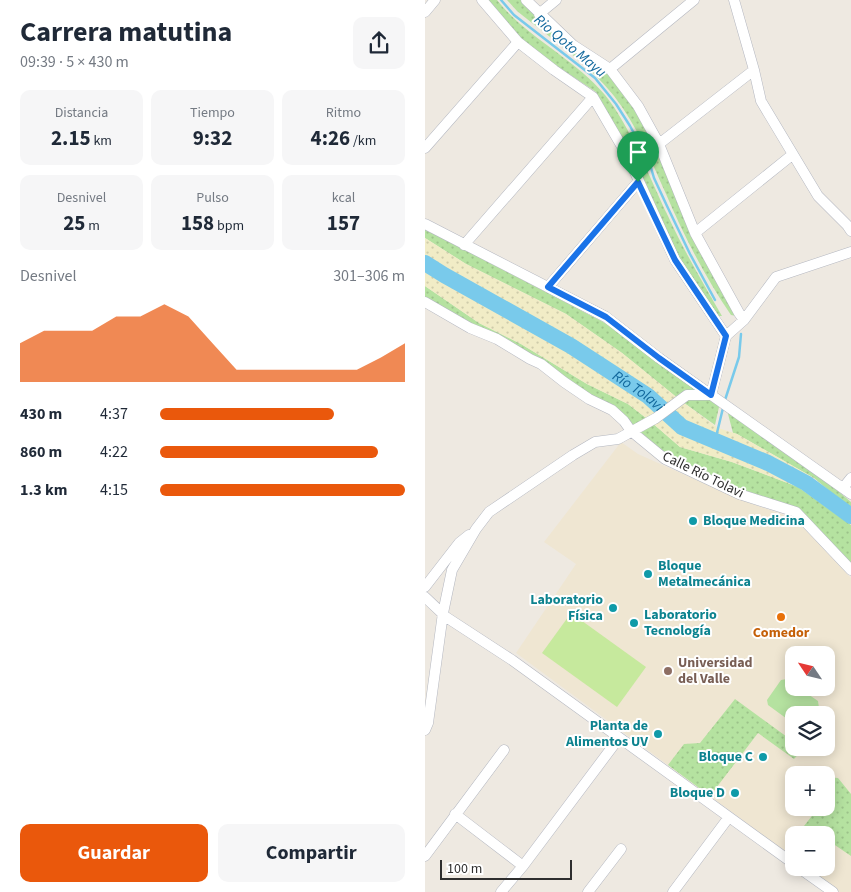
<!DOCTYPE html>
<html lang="es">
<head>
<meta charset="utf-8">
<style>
	:root { --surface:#fff; --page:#f6f6f7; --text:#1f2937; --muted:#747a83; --accent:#ea580c }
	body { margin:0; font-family:"Source Sans 3",sans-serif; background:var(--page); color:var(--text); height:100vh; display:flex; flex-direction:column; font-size:19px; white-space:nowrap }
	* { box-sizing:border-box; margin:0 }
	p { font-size:16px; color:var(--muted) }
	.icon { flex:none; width:28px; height:28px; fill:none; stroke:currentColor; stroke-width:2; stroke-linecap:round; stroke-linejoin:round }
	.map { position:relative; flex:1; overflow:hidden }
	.side { display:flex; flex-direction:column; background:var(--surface); width:425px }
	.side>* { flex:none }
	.needle { width:32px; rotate:305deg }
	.buttons { position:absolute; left:360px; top:646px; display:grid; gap:10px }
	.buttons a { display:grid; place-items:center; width:50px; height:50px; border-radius:10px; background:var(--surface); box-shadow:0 2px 12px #0003; font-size:25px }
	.scale { position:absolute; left:15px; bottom:12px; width:132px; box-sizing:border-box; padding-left:5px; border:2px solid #2e2e2e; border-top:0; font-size:14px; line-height:18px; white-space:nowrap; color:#2e2e2e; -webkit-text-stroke:4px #fff; paint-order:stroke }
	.pin { position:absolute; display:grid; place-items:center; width:42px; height:42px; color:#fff; margin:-51px -21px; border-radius:50% 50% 50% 0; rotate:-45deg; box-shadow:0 0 5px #0007 }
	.pin .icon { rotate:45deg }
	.round { display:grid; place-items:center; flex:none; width:52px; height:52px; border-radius:10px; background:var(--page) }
	.head { display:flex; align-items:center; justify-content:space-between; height:85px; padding:0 20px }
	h1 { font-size:28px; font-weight:700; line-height:38px }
	.metrics { display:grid; grid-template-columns:repeat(3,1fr); gap:8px; height:85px; padding:5px 20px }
	.metrics div { display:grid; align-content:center; border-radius:10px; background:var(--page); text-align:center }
	.metrics b { font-size:21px; font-weight:700 }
	.metrics small { font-size:14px; font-weight:400 }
	.metrics p { font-size:14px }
	.chart { height:140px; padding:10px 20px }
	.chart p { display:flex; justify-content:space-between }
	.chart svg { width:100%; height:90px; margin-top:5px; fill:var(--accent); opacity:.7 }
	.button { display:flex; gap:10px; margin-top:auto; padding:10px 20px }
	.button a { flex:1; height:58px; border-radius:10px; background:var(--accent); color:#fff; font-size:20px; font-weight:700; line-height:58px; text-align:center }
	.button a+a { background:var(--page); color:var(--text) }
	ul { padding:0 20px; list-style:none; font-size:16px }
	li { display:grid; grid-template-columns:80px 60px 1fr; align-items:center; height:38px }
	li i { height:12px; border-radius:6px; background:var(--accent) }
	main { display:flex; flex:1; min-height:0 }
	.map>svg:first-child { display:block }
	.education { fill:#efe6d2; fill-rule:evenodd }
	.grass { fill:url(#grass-dots) }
	.sand { fill:url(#sand-dots) }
	.park { fill:#b5e2a0 }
	.pitch { fill:#c6e99d }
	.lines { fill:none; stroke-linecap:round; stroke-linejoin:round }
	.stream { stroke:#79caeb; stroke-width:2.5 }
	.river { stroke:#79caeb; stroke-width:16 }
	.minor-casing { stroke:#b4b7c0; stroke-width:11 }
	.minor { stroke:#fff; stroke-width:10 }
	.route-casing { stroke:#fff; stroke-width:10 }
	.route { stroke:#1a73e8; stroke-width:6 }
	.culture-dot { fill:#0f9aa8; stroke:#fff; stroke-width:2 }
	.food-dot { fill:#e8710a; stroke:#fff; stroke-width:2 }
	.education-dot { fill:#8d6e63; stroke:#fff; stroke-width:2 }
	.labels { text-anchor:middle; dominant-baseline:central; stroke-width:4; stroke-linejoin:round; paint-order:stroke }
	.street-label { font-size:14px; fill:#2e2e2e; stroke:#fff }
	.culture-label { font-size:14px; font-weight:bold; fill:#0d838f; stroke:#fff; text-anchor:end }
	.food-label { font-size:14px; font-weight:bold; fill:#c56008; stroke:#fff }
	.education-label { font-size:14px; font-weight:bold; fill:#785e54; stroke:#fff; text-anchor:start }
	.water-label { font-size:15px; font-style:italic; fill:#13699d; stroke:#fff }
</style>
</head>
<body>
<main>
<section class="side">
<div class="head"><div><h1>Carrera matutina</h1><p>09:39 · 5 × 430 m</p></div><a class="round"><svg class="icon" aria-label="share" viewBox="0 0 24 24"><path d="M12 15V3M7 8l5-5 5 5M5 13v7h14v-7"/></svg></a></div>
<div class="metrics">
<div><p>Distancia</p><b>2.15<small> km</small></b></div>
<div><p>Tiempo</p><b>9:32</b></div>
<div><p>Ritmo</p><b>4:26<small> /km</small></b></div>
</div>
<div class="metrics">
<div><p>Desnivel</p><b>25<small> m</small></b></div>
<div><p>Pulso</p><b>158<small> bpm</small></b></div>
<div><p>kcal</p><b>157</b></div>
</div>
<div class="chart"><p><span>Desnivel</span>301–306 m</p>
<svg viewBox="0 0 160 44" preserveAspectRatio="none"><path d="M0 44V25L10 19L20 19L30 19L40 12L50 12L60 6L70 12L80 25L90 38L100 38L110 38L120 38L130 38L140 38L150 32L160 25V44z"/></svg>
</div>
<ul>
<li><b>430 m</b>4:37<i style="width:71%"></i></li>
<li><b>860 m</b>4:22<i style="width:89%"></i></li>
<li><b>1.3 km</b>4:15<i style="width:100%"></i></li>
</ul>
<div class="button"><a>Guardar</a><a>Compartir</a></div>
</section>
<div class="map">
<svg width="426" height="892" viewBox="0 0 426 892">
	<defs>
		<pattern id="grass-dots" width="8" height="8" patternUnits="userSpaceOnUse" patternTransform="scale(1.25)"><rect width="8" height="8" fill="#b5e2a0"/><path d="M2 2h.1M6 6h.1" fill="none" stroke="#9cc28a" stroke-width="1.8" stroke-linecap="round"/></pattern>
		<pattern id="sand-dots" width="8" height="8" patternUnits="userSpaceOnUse" patternTransform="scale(1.25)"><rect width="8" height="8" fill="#f1ecc6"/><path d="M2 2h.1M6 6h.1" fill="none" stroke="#cfcbaa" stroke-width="1.8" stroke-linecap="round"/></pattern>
	</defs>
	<rect width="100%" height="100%" fill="#eee9e1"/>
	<path class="education" d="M196,442L213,454L314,499L370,519L426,578V892H415L382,868H401V835H369V858L91,653L151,564L119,542ZM369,655H401V688H369ZM369,715H401V748H369ZM369,775H401V808H369Z"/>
	<path class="grass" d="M62,0H72C102,38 149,58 180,95C206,127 225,179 243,216C259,251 278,283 297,316H291L252,258L207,156L171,92L120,58L94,37Z
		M82,0H96L143,44L185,76L211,110L230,146L311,316L306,315C280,277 259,236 241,194C226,161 212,125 189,96C163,63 125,38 92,11Z
		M0,229L180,323L222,355L283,394L294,407L290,425L255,400L197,353L141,314L41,264L0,238Z
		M0,286L54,323L96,344L162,384L203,404L225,421L255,447L307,462L373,487L426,525V564L379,513L313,488L235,451L189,406L166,395L0,297Z
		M302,410L383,466L426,502V509L389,478L312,434L308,433Z
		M310,699L369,742V748H379L369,759L333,733L285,796L243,765L259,744L275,743Z
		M401,777L413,778L426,794V856L401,839V835H372L393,808H401Z"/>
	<path class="sand" d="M0,238L41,264L141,314L197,353L255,400L293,428L312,434L389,478L373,487L307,462L255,447L225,421L203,404L162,384L96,344L54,323L0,286Z"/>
	<path class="park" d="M362,679L369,684V688H374L393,701L394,708L388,715H369V724L343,705L342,700L356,680Z"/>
	<path class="pitch" d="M146,613L221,667L192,707L117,653Z"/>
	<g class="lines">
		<path class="stream" d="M76,0L89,15L170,78L191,104L205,126L224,161L229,178L242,206L265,254L290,300
			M300,400L314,357L316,334
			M290,441L298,408"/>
		<path class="river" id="s1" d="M0,263L19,275L146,346L223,396L257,427L343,463L381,483L426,516"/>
		<g class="minor-casing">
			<path id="minor" d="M101,0L148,45L185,69L213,106L234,144L270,233L314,313L319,320
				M309,0L329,70L336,101L393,196L422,225L426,231
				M0,12L10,0
				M114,14L131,0
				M185,69L269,0
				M234,144L329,70
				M0,148L93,42
				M0,224L181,317L234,358L426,494
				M270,233L367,155
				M39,245L168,97
				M123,287L213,182
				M0,302L45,328L72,339L105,359L116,364L139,382L164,399L187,410L199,421L206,431L240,459L314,494L371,512L426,570
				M301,336L319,320L351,277L426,252
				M418,488L426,478
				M0,587L34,543L44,535
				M0,597L21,617L87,660L369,864
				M0,730L3,723L18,613L27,570L51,529L64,512L148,455L170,442L193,439L231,418L262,395H286L301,336L250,260L203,157L168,97L129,70L93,42L57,0
				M30,814L98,866
				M0,856L79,750
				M374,868L408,892
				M76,892L98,866L194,738
				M163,892L196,849
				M248,892L304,817"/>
		</g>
		<use href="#minor" class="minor"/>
	</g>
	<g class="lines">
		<g class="route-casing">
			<path id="route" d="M213,182L250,260L301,336L286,395L234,358L181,317L123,287Z"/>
		</g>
		<use href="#route" class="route"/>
	</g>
	<g class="culture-dot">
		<circle cx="268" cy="521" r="5"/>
		<circle cx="223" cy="574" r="5"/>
		<circle cx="188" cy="608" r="5"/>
		<circle cx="209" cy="623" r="5"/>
		<circle cx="233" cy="734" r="5"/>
		<circle cx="338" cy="757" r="5"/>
		<circle cx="310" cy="793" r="5"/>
	</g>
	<circle class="food-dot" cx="356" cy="617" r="5"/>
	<circle class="education-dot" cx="243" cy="671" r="5"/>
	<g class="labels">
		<g class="street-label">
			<text transform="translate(278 475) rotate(26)">Calle Río Tolavi</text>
		</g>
		<g class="culture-label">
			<text x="278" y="521" text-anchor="start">Bloque Medicina</text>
			<text x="233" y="566" text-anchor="start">Bloque<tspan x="233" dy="16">Metalmecánica</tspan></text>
			<text x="178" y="600">Laboratorio<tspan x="178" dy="16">Física</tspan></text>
			<text x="219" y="615" text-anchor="start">Laboratorio<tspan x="219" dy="16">Tecnología</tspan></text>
			<text x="223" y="726">Planta de<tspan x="223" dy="16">Alimentos UV</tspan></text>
			<text x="328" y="757">Bloque C</text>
			<text x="300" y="793">Bloque D</text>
		</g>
		<g class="food-label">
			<text x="356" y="633">Comedor</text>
		</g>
		<g class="education-label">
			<text x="253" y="663">Universidad<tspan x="253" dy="16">del Valle</tspan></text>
		</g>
		<g class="water-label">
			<text transform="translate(145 46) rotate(40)">Rio Qoto Mayu</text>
			<text stroke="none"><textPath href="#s1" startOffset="249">Río Tolavi</textPath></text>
		</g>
	</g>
</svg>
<div class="buttons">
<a><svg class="needle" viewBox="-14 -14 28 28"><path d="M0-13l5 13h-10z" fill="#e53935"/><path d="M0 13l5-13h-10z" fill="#747a83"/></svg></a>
<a><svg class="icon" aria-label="layers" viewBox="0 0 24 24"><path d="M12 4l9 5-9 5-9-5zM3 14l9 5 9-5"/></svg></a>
<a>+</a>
<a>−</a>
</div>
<div class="scale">100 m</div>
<div class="pin" style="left:213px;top:182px;background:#1e9e55"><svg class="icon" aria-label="arrive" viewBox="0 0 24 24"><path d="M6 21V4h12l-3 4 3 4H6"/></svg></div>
</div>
</main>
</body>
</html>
